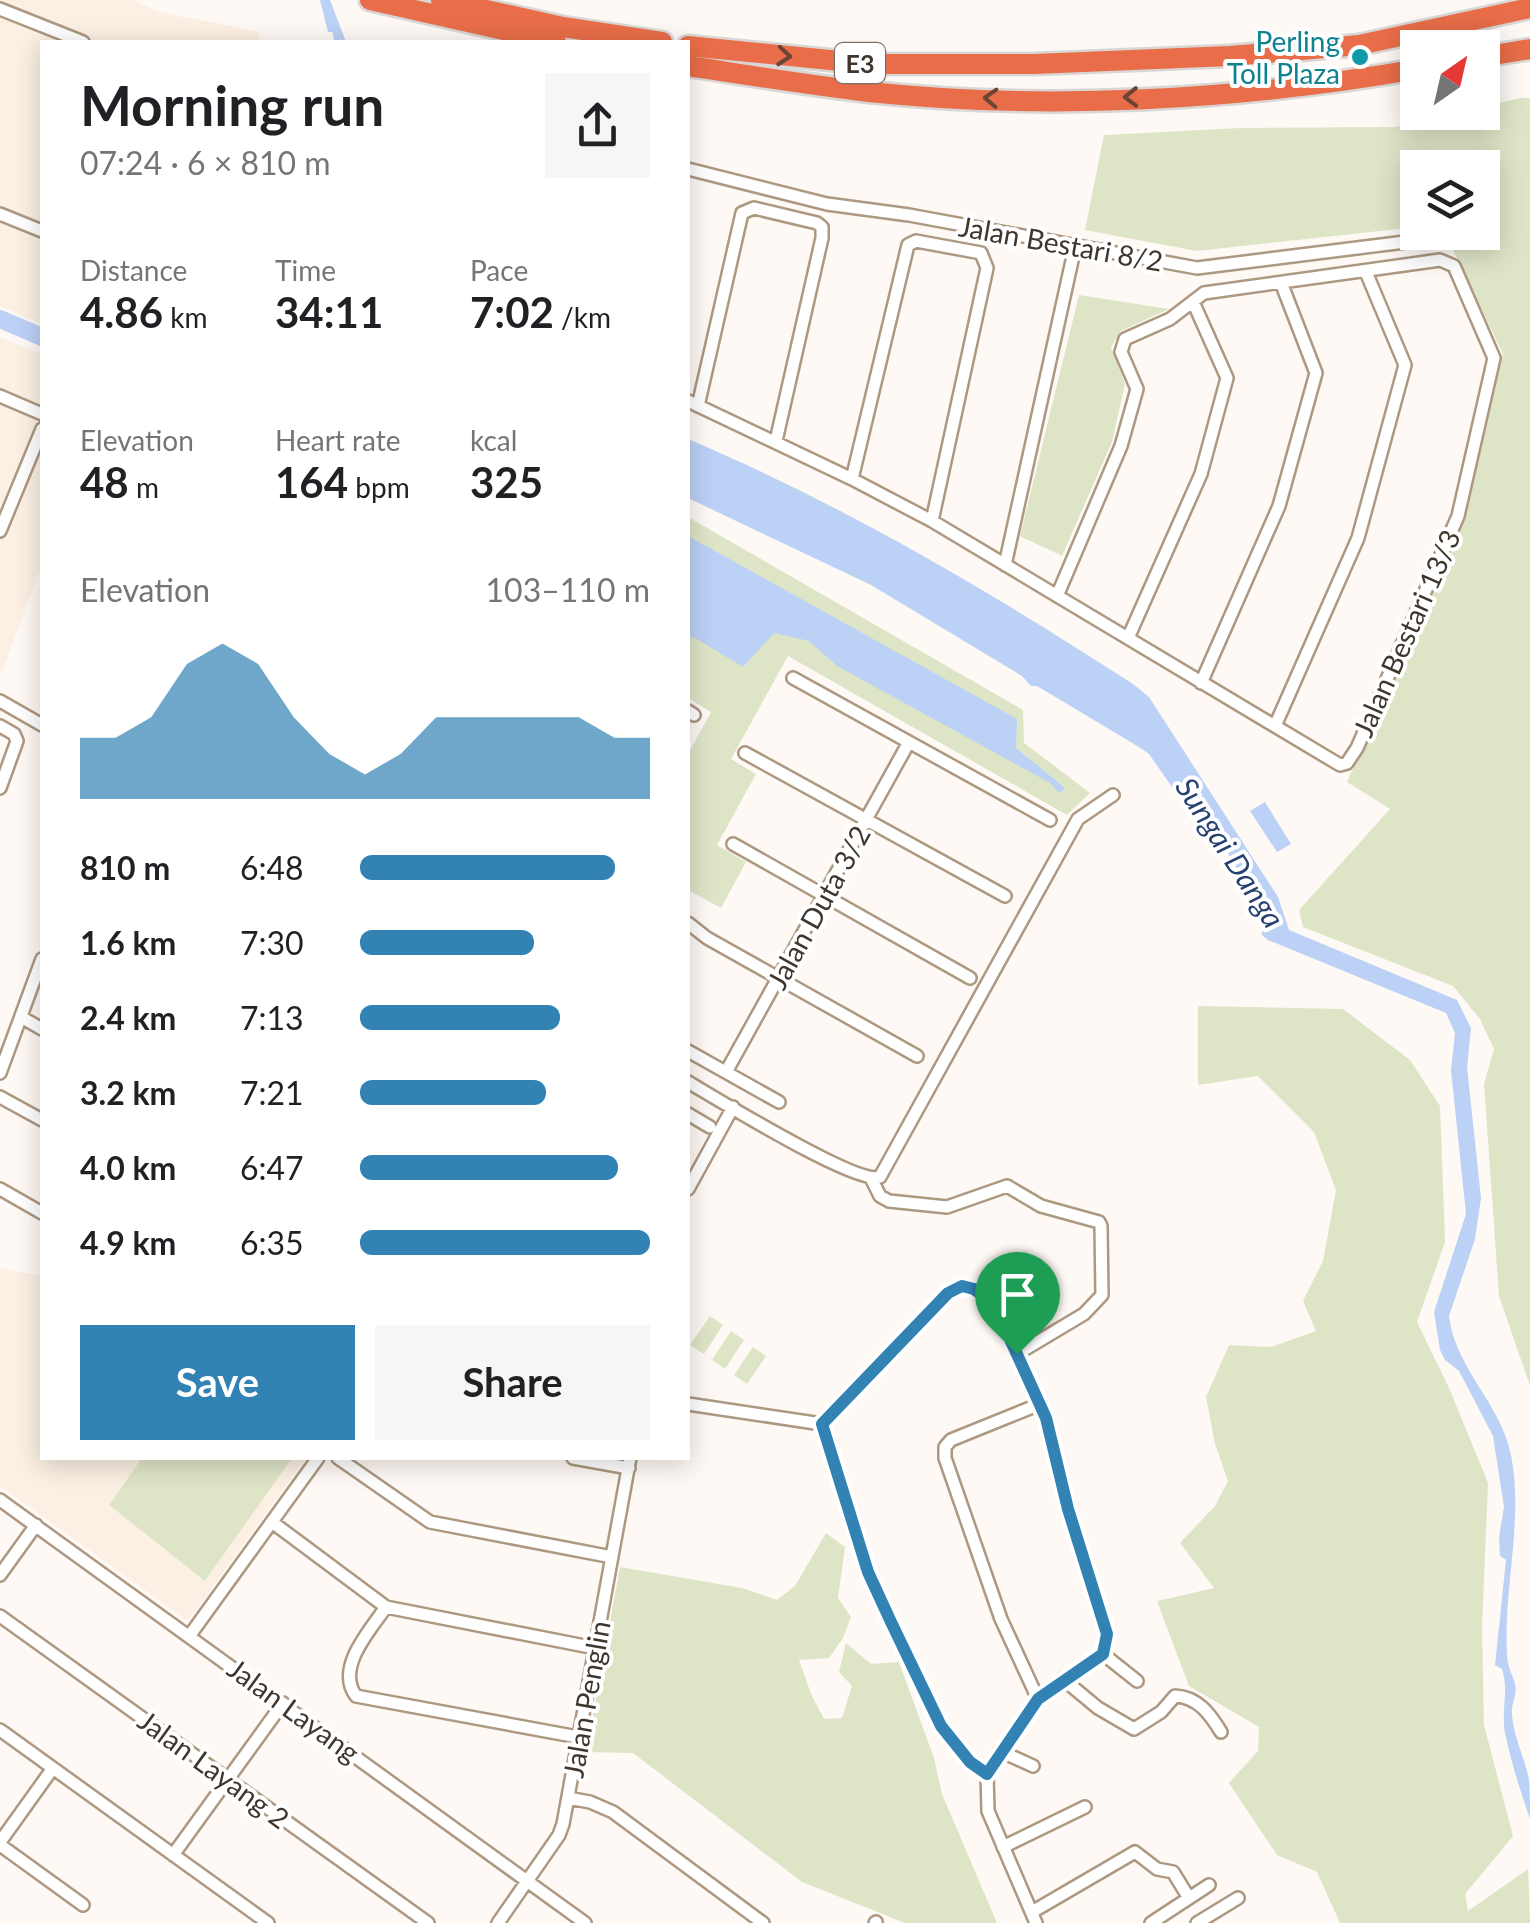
<!DOCTYPE html>
<html lang="en">
<head>
<meta charset="utf-8">
<style>
	:root { --surface:#fff; --page:#f6f6f6; --text:#202124; --muted:#757577; --accent:#3282b4 }
	body { margin:0; font-family:Lato,sans-serif; background:var(--page); color:var(--text); height:100vh; display:flex; flex-direction:column; font-size:38px; white-space:nowrap }
	* { box-sizing:border-box; margin:0 }
	p { font-size:32px; color:var(--muted) }
	.icon { flex:none; width:55px; height:55px; fill:none; stroke:currentColor; stroke-width:2; stroke-linecap:round; stroke-linejoin:round }
	.map { position:relative; flex:1; overflow:hidden }
	.sheet { position:absolute; left:40px; top:40px; width:650px; height:1420px; display:flex; flex-direction:column; background:var(--surface); border-radius:0px; box-shadow:0 5px 25px #0003 }
	.sheet>* { flex:none }
	.needle { width:65px; rotate:34deg }
	.fabs { position:absolute; left:1400px; top:30px; display:grid; gap:20px }
	.fabs a { display:grid; place-items:center; width:100px; height:100px; border-radius:0px; background:var(--surface); box-shadow:0 5px 25px #0003; font-size:50px }
	.pin { position:absolute; display:grid; place-items:center; width:85px; height:85px; color:#fff; margin:-102px -42px; border-radius:50% 50% 50% 0; rotate:-45deg; box-shadow:0 0 10px #0007 }
	.pin .icon { rotate:45deg }
	.round { display:grid; place-items:center; flex:none; width:105px; height:105px; border-radius:0px; background:var(--page) }
	.head { display:flex; align-items:center; justify-content:space-between; height:170px; padding:0 40px }
	h1 { font-size:55px; font-weight:700; line-height:75px }
	.metrics { display:grid; grid-template-columns:repeat(3,1fr); gap:15px; height:170px; padding:10px 40px }
	.metrics div { display:grid; align-content:center }
	.metrics b { font-size:42px; font-weight:700 }
	.metrics small { font-size:28px; font-weight:400 }
	.metrics p { font-size:28px }
	.chart { height:280px; padding:20px 40px }
	.chart p { display:flex; justify-content:space-between }
	.chart svg { width:100%; height:180px; margin-top:10px; fill:var(--accent); opacity:.7 }
	.primary-button { display:flex; gap:20px; margin-top:auto; padding:20px 40px }
	.primary-button a { flex:1; height:115px; border-radius:0px; background:var(--accent); color:#fff; font-size:40px; font-weight:700; line-height:115px; text-align:center }
	.primary-button a+a { background:var(--page); color:var(--text) }
	ul { padding:0 40px; list-style:none; font-size:32px }
	li { display:grid; grid-template-columns:160px 120px 1fr; align-items:center; height:75px }
	li i { height:25px; border-radius:12px; background:var(--accent) }
	.map>svg:first-child { display:block }
	.built { fill:#fcf0e4 }
	.green { fill:#dee5c7 }
	.water { fill:#bcd1f6 }
	.lines { fill:none; stroke-linecap:round; stroke-linejoin:round }
	.river { stroke:#bcd1f6; stroke-width:18 }
	.minor-casing { stroke:#ad9881; stroke-width:16 }
	.motorway-casing { stroke:#d9d7d5; stroke-width:25 }
	.minor { stroke:#fff; stroke-width:11 }
	.motorway { stroke:#e96d48; stroke-width:20 }
	.oneway { stroke:#6a4434 }
	.route-casing { stroke:#fff; stroke-width:20 }
	.route { stroke:#3282b4; stroke-width:12 }
	.culture-dot { fill:#0f9aa8; stroke:#fff; stroke-width:4 }
	.labels { text-anchor:middle; dominant-baseline:central; stroke-width:8; stroke-linejoin:round; paint-order:stroke }
	.shield { fill:#fff; stroke:#79726c; stroke-width:2.5 }
	.shield-label { font-size:25px; font-weight:bold; fill:#3f362d }
	.culture-label { font-size:28px; fill:#0d838f; stroke:#fff; text-anchor:end }
	.street-label { font-size:28px; fill:#3f362d; stroke:#fff }
	.water-label { font-size:30px; font-style:italic; fill:#274170; stroke:#fff }
</style>
</head>
<body>
<div class="map">
<svg width="1530" height="1923" viewBox="0 0 1530 1923">
	<rect width="100%" height="100%" fill="#fef9f4"/>
	<path class="built" d="M0,0H133L157,11L258,32L261,42H42V324L0,306Z
		M0,337L42,355V564L0,677Z
		M0,1268L42,1276V1458H306L188,1621L0,1486Z"/>
	<path class="green" d="M1520,98H1530V1386L1499,1296L1484,1084L1494,1049L1480,1019L1453,986L1303,927L1299,910L1390,809L1347,782L1464,515L1503,354L1445,233L1482,232V168H1418L1417,227L1197,251L1085,230L1104,135L1240,128L1395,127L1458,113L1482,112L1483,107Z
		M1079,295L1169,309L1121,331L1111,347L1125,384L1112,442L1062,556L1020,536Z
		M688,517L1023,710L1024,743L1090,793L1067,815L788,656L731,759L756,774L717,845L746,862L721,908L688,890V754L711,712L688,698Z
		M1198,1006L1343,1009L1410,1060L1440,1106L1445,1242L1417,1322L1450,1390L1488,1483L1482,1626L1484,1725L1513,1836L1465,1894L1468,1911L1528,1869L1530,1923H1340L1317,1872L1277,1855L1229,1783L1258,1751L1259,1727L1189,1686L1157,1601L1214,1588L1180,1543L1215,1506L1228,1481L1215,1444L1206,1397L1229,1345L1271,1347L1316,1331L1303,1301L1323,1261L1336,1190L1314,1132L1258,1076L1198,1085Z
		M710,1316L723,1325L704,1354L690,1345Z
		M731,1331L744,1340L725,1369L712,1360Z
		M753,1347L766,1356L747,1384L734,1375Z
		M142,1458H292L205,1581L109,1505Z
		M826,1533L845,1547L838,1598L851,1617L843,1638L829,1658L799,1660L811,1694L824,1719L842,1718L852,1686L839,1672L846,1643L871,1664L899,1662L934,1758L942,1794L997,1923H905L802,1882L633,1753L586,1752L620,1567L742,1588L777,1600L795,1586Z"/>
	<path class="water" d="M320,0H330L346,42H335L332,32H328Z
		M688,439C844,505 991,592 1133,684L1149,697L1278,897L1289,930L1457,1000L1471,1028L1467,1067L1481,1198L1475,1239L1449,1316C1455,1368 1501,1404 1511,1455C1524,1521 1503,1589 1507,1654C1507,1666 1512,1673 1515,1684C1518,1694 1511,1703 1512,1714C1513,1736 1525,1758 1529,1780C1530,1792 1530,1806 1530,1819C1520,1790 1511,1762 1505,1733C1501,1710 1509,1690 1502,1669L1495,1665L1506,1560L1500,1556L1499,1537L1504,1507L1493,1436L1459,1371L1445,1360L1440,1350L1434,1312L1466,1214L1451,1070L1455,1033L1446,1013L1268,940L1261,934L1266,926L1265,919C1251,894 1215,820 1190,813L1149,754L1139,747L1037,686H1031L1022,676L871,585L688,498Z
		M688,536L1017,719L1016,748L1065,788L1059,793L1050,783L837,666L809,641L774,633L743,667L695,638L688,637Z
		M1265,802L1291,844L1277,852L1250,811Z"/>
	<g class="lines">
		<path class="river" d="M0,319L42,337"/>
		<g class="minor-casing">
			<path id="minor" d="M0,9L83,42
				M688,169L827,204L909,215L1197,268L1437,238
				M0,214L42,231
				M0,396L42,414
				M688,401L852,479L932,521L1340,765L1347,763L1357,748L1458,516L1494,358L1454,266L1440,260L1204,293L1170,319L1125,339L1121,352L1137,389L1121,446L1057,596
				M698,406L742,213L754,208L817,223L822,227V238L776,441
				M852,479L908,245L916,241L981,253L987,268L932,521
				M0,531L42,429
				M1005,565L1075,247
				M1128,638L1201,474L1227,378L1194,304
				M793,678L1050,820
				M1201,683L1279,506L1316,373L1282,285
				M0,701L42,725
				M688,711L694,715
				M0,726L14,734L17,741L0,788
				M1275,726L1358,538L1405,365L1366,272
				M745,753L1005,896
				M733,844L970,978
				M688,923L707,938L917,1056
				M21,1017L42,1029
				M688,1051L779,1102
				M726,1072L909,742
				M0,1073L42,959
				M688,1082C717,1099 857,1185 880,1177L1078,819L1113,795
				M0,1097L42,1120
				M688,1114L710,1127
				M872,1180L880,1196L889,1201L947,1207L1007,1186L1041,1206L1099,1222L1101,1226L1102,1295L1084,1314L1017,1354
				M0,1189L42,1213
				M688,1189L733,1107
				M688,1404L822,1424
				M822,1424L947,1293L962,1287L974,1289L988,1299L1028,1376L1050,1430L1069,1509L1107,1634L1103,1654L1038,1699
				M822,1424L868,1572L891,1622L941,1727L970,1762L987,1774L988,1811L1036,1923
				M338,1458L430,1522L612,1557
				M573,1458L629,1468
				M0,1500L585,1923
				M272,1522L386,1607L595,1648
				M0,1575L36,1525
				M386,1607C370,1630 335,1668 356,1696L578,1737
				M0,1616L428,1923
				M190,1635L318,1458
				M1103,1654L1137,1681
				M1063,1679L1098,1708L1134,1729L1161,1712L1175,1696C1198,1697 1210,1714 1221,1732
				M0,1730L268,1923
				M1000,1751L1033,1766
				M987,1774L1038,1699L1001,1619L945,1458V1447L951,1440L1040,1404
				M568,1798L590,1802L613,1812L763,1923
				M0,1842L53,1768
				M0,1845L83,1905
				M1003,1847L1085,1807
				M173,1855L283,1703
				M1032,1912L1135,1852L1157,1869L1173,1872L1189,1898
				M498,1923L559,1835L563,1824L630,1458
				M875,1923L876,1922
				M1151,1923L1209,1885
				M1197,1923L1238,1898"/>
		</g>
		<g class="motorway-casing">
			<path id="motorway" d="M370,0L556,42
				M441,0L563,27L662,42
				M688,46L870,64H1034L1230,56L1359,45L1530,8
				M1482,57L1530,49
				M688,66C748,75 809,85 869,92C1049,111 1240,100 1418,69"/>
		</g>
		<use href="#minor" class="minor"/>
		<use href="#motorway" class="motorway"/>
	</g>
	<defs><path id="oneway-chevron" d="M-2-3.5L2.5 0L-2 3.5" fill="none" stroke-width="1.6" stroke-linecap="round" stroke-linejoin="round" transform="scale(2.5)"/></defs>
	<g class="oneway">
		<use href="#oneway-chevron" transform="translate(784 56) rotate(5)"/>
		<use href="#oneway-chevron" transform="translate(1131 97) rotate(179)"/>
		<use href="#oneway-chevron" transform="translate(991 98) rotate(-177)"/>
	</g>
	<g class="lines">
		<g class="route-casing">
			<path id="route" d="M962,1286L974,1289L988,1299L1000,1317L1046,1418L1068,1509L1107,1634L1103,1654L1038,1699L987,1774L970,1762L941,1726L891,1622L868,1572L822,1424L948,1293Z"/>
		</g>
		<use href="#route" class="route"/>
	</g>
	<circle class="culture-dot" cx="1360" cy="57" r="10"/>
	<g class="labels">
		<rect class="shield" x="835" y="43" width="50" height="40" rx="8"/>
		<g class="shield-label">
			<text x="860" y="63">E3</text>
		</g>
		<g class="culture-label">
			<text x="1340" y="41">Perling<tspan x="1340" dy="32">Toll Plaza</tspan></text>
		</g>
		<g class="street-label">
			<text transform="translate(1061 243) rotate(10)">Jalan Bestari 8/2</text>
			<text transform="translate(1406 633) rotate(-66)">Jalan Bestari 13/3</text>
			<text transform="translate(818 907) rotate(-61)">Jalan Duta 3/2</text>
			<text transform="translate(586 1699) rotate(-80)">Jalan Penglin</text>
			<text transform="translate(294 1710) rotate(36)">Jalan Layang</text>
			<text transform="translate(214 1769) rotate(36)">Jalan Layang 2</text>
		</g>
		<g class="water-label">
			<text transform="translate(1231 852) rotate(57)">Sungai Danga</text>
		</g>
	</g>
</svg>
<div class="fabs">
<a><svg class="needle" viewBox="-14 -14 28 28"><path d="M0-13l5 13h-10z" fill="#e53935"/><path d="M0 13l5-13h-10z" fill="#757577"/></svg></a>
<a><svg class="icon" aria-label="layers" viewBox="0 0 24 24"><path d="M12 4l9 5-9 5-9-5zM3 14l9 5 9-5"/></svg></a>
</div>
<div class="pin" style="left:1017px;top:1354px;background:#1e9e55"><svg class="icon" aria-label="arrive" viewBox="0 0 24 24"><path d="M6 21V4h12l-3 4 3 4H6"/></svg></div>
<section class="sheet">
<div class="head"><div><h1>Morning run</h1><p>07:24 · 6 × 810 m</p></div><a class="round"><svg class="icon" aria-label="share" viewBox="0 0 24 24"><path d="M12 15V3M7 8l5-5 5 5M5 13v7h14v-7"/></svg></a></div>
<div class="metrics">
<div><p>Distance</p><b>4.86<small> km</small></b></div>
<div><p>Time</p><b>34:11</b></div>
<div><p>Pace</p><b>7:02<small> /km</small></b></div>
</div>
<div class="metrics">
<div><p>Elevation</p><b>48<small> m</small></b></div>
<div><p>Heart rate</p><b>164<small> bpm</small></b></div>
<div><p>kcal</p><b>325</b></div>
</div>
<div class="chart"><p><span>Elevation</span>103–110 m</p>
<svg viewBox="0 0 160 44" preserveAspectRatio="none"><path d="M0 44V29L10 29L20 24L30 11L40 6L50 11L60 24L70 33L80 38L90 33L100 24L110 24L120 24L130 24L140 24L150 29L160 29V44z"/></svg>
</div>
<ul>
<li><b>810 m</b>6:48<i style="width:88%"></i></li>
<li><b>1.6 km</b>7:30<i style="width:60%"></i></li>
<li><b>2.4 km</b>7:13<i style="width:69%"></i></li>
<li><b>3.2 km</b>7:21<i style="width:64%"></i></li>
<li><b>4.0 km</b>6:47<i style="width:89%"></i></li>
<li><b>4.9 km</b>6:35<i style="width:100%"></i></li>
</ul>
<div class="primary-button"><a>Save</a><a>Share</a></div>
</section>
</div>
</body>
</html>
